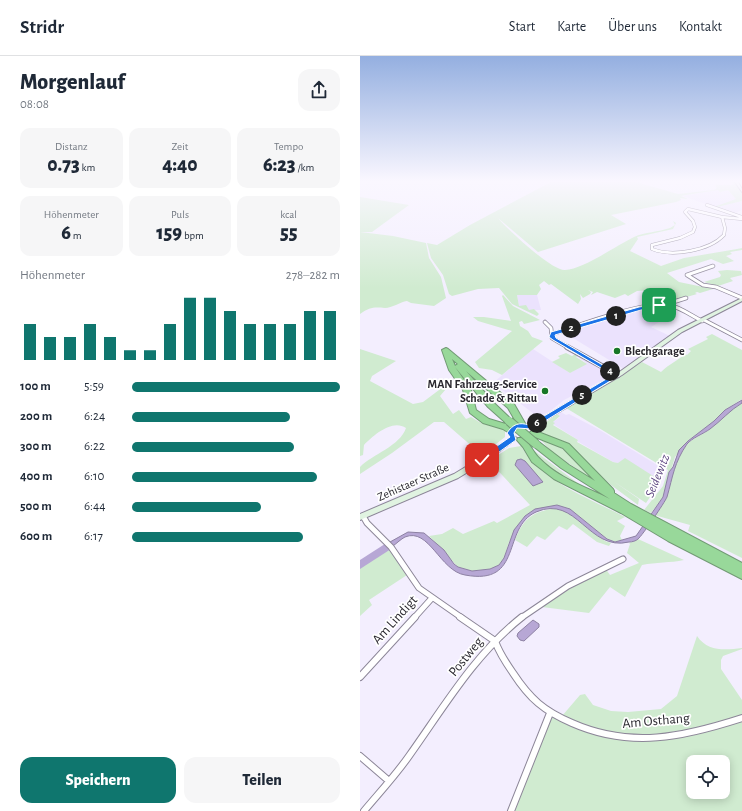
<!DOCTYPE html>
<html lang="de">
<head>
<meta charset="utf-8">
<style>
	:root { --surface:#fff; --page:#f6f6f7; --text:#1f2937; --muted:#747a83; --line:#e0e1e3; --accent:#0f766e }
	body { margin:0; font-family:"Alegreya Sans",sans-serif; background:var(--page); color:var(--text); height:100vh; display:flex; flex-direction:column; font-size:15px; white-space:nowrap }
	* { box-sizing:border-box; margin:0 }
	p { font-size:13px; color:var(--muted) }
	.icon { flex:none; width:22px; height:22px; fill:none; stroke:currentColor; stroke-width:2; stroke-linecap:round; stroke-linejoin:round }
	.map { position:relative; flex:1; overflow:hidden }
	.side { display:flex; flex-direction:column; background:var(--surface); width:360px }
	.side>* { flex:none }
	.buttons { position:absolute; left:326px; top:699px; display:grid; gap:8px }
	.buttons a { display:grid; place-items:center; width:44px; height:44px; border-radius:8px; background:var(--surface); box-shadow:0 2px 10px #0003; font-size:20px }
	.pin { position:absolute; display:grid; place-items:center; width:34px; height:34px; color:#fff; margin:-17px; border-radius:8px; box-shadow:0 2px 6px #0006 }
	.km { position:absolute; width:20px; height:20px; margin:-10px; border-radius:50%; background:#222; color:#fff; font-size:11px; line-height:20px; text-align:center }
	.round { display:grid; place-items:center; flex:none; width:42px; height:42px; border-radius:12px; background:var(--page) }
	.head { display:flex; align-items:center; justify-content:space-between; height:68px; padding:0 20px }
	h1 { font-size:22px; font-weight:800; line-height:30px }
	.metrics { display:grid; grid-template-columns:repeat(3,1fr); gap:6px; height:68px; padding:4px 20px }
	.metrics div { display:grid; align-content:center; border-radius:10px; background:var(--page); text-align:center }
	.metrics b { font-size:20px; font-weight:800 }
	.metrics small { font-size:11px; font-weight:400 }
	.metrics p { font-size:11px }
	.chart { height:112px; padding:8px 20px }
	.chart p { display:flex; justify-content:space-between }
	.chart svg { width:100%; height:72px; margin-top:4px; stroke:var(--accent); stroke-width:6 }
	.button { display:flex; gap:8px; margin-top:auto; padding:8px 20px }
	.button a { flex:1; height:46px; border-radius:12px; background:var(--accent); color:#fff; font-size:16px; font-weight:800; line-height:46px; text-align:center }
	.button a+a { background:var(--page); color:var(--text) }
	ul { padding:0 20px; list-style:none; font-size:13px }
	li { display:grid; grid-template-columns:64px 48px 1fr; align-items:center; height:30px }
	li i { height:10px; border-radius:5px; background:var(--accent) }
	header { display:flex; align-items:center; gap:24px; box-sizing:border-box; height:56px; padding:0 20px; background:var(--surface); border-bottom:1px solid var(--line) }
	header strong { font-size:19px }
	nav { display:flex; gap:22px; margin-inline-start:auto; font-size:14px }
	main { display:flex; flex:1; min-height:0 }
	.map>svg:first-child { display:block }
	.built { fill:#ebe2fd }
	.green { fill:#d0ebd0; fill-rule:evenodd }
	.water { fill:#b7a7d5; stroke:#8d81a3 }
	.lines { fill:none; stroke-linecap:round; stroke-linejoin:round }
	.river { fill:#b7a7d5; fill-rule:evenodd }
	.street-far4-casing { stroke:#8c8698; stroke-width:3.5 }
	.street-far3-casing { stroke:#8c8698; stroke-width:4.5 }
	.street-far2-casing { stroke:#8c8698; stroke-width:6 }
	.street-far1-casing { stroke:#8c8698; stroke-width:7 }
	.street-casing { stroke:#8c8698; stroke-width:8 }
	.secondary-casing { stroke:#8c8698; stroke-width:2 }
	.highway-casing { stroke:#729a75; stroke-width:2 }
	.street-far4 { stroke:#fff; stroke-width:2.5 }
	.street-far3 { stroke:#fff; stroke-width:3 }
	.street-far2 { stroke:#fff; stroke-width:4 }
	.street-far1 { stroke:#fff; stroke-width:5 }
	.street { stroke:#fff; stroke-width:6 }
	.secondary { fill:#e0f3e1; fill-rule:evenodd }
	.highway { fill:#98d89a; fill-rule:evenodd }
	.highway-bridge-casing { stroke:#729a75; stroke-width:10; stroke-linecap:butt }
	.highway-bridge { stroke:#98d89a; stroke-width:8 }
	.route { fill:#1a73e8; stroke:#fff }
	.poi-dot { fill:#177626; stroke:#fff; stroke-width:1.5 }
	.labels { text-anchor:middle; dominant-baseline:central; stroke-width:3.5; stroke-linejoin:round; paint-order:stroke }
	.poi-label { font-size:12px; font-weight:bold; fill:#2a282f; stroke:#fff; text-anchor:start }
	.street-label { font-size:12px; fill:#2a282f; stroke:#fff }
	.water-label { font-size:13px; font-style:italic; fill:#5d4681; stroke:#fff }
	.near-street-label { font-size:14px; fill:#2a282f; stroke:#fff }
</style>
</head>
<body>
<header>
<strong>Stridr</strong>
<nav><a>Start</a><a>Karte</a><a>Über uns</a><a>Kontakt</a></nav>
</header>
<main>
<section class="side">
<div class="head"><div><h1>Morgenlauf</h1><p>08:08</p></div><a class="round"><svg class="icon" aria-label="share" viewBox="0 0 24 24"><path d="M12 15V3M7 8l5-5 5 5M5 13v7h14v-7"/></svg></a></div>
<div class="metrics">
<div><p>Distanz</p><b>0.73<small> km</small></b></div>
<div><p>Zeit</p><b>4:40</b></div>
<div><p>Tempo</p><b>6:23<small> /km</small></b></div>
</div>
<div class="metrics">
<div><p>Höhenmeter</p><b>6<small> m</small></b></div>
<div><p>Puls</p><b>159<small> bpm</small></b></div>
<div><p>kcal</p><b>55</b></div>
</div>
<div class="chart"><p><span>Höhenmeter</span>278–282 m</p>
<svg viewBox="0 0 160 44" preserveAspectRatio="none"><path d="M5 44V22M15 44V30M25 44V30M35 44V22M45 44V30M55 44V38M65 44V38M75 44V22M85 44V6M95 44V6M105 44V14M115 44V22M125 44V22M135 44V22M145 44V14M155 44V14"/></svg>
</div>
<ul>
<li><b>100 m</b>5:59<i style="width:100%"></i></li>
<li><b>200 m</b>6:24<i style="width:76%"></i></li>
<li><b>300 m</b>6:22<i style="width:78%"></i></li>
<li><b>400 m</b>6:10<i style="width:89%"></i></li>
<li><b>500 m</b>6:44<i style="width:62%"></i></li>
<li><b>600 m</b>6:17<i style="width:82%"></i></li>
</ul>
<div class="button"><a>Speichern</a><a>Teilen</a></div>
</section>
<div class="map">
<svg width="382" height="755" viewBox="0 0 382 755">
	<rect width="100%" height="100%" fill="#f3eefe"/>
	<path class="built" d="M358,134L360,136L368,134L377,143L367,148L382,145V154L375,157L356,151L359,150L354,151L323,140Z
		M173,237L177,239L181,254H169L159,250L157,239Z
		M288,251L307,261L291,271L310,280L264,313L203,276Z
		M173,293L210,317L226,307L216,300L220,298L253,319L204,344L189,356L178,361L133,327Z
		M201,356L206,359L209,358L238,373L302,412L304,415L301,425L258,407L253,406L217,385L218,384L193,368V366L200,361L197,358Z"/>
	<path class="green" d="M191,126H276L318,138L354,134L357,132L355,129H373L372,126H375L382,137V145L357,151L372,156L354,151L376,143L368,134L360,136L358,134L326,139L321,140L328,143L320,142L321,144L316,146L251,159L266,168L178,196L138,162C147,173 192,215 205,214C224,213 257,189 274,181C285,176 298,176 310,172L315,169L313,165L316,167L313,173L277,181L278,183L270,195L301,210L324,202L377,193L382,192V194L370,196L372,198L366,200L374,205L363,208L351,203L307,217L319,226L353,233L340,237L337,236L335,237L337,238L306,247L288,234L277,235L268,240L265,238L255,242L237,236L231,239L233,236L228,234L231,236L230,238L223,242L220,238L221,243L218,248L191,228L189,229L184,225L179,229L181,233L177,239H157L159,250L166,249L169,254L174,253L179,258L177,260L152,248L139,232L118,233L92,240L89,238L83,219L71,202L67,187L77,189L110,169Z
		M0,141L49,149L12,176H0Z
		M0,176L33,180L66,187L69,202L81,221L86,242L74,250L51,247L47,245C40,246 32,252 25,252C14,251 10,251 0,258Z
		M367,214L381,215L382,219L370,222L373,225L358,230L344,226L360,221L361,219L358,215Z
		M143,239L153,250L180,264L164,268L162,265L159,266L160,270L168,275L172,281L183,285L142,319L132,314L119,312L115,306L152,275L118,265L113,261H124L151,265L142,240Z
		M352,278L382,294V343L365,354L354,365L328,385L315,401L303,441L291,457L284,454L303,430L308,414L206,352L282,306L301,316C309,308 317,305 325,298L327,299L331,295L328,293L348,283L346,281Z
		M0,293L36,305L12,320L10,325L53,348L63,346L83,331L86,333L80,340L93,358L99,354L106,363L111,361L121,367L145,374V381L122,399L84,366H74L32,397L0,418V411C13,398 40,390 46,372C32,363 14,379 4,389L3,399L0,400Z
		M206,297L212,300L217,297L220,298L216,301L227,308L210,317L192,306L200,302L198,300Z
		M382,347V502L328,475L330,469L294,459L306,443L312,417L318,401L329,386L349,374L368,355Z
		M197,358L200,360L193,366L195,367L193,369L218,384L217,386L253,406L258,407L265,402L301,425L286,447L253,425L279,443L278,449L251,429L207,388L201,385L180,380L181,370Z
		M180,383C207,390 222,410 241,429L192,396Z
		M161,390C180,425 231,443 265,461L257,465L265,470L260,480L262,484L255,486L247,483L210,453L197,449L165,460L149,486L144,502L139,509L130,513L112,515L98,511L69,480L82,478L93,472L103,478L134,465L137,467L170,449L129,405L149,392Z
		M172,393L227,434C209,424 181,413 172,393Z
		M196,452L206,455L245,485L251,487L249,490L237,486L213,468L207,474L199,470L185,484L177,480L167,491L155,484C164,461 173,456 196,452Z
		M278,483L324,504C310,507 296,506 282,509L265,541L250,531L229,557L182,551L181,550L245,512L250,519L279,507L267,497L270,488L269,487Z
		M28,490L47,519L9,544L12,549L0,560V509Z
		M337,580C348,596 365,594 382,592V593L363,600L361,604V613L382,644V659L379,661C338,671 279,688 239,676C226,672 214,665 202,660L220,639L225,638L233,649L251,655L268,656L301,653L317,640Z
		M191,661L198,662C211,668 226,676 240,680C287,690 337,673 382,663V755H155ZM333,706H363V736H333Z"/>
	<path class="water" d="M382,344V347C370,354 361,365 350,373C343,378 332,382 327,388C314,407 313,420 307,441C305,446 282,480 278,483C276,485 272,486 269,486C228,496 217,438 176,456C141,472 164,530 105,519C80,515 69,471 45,481C41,483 37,487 33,490L30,486L48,476L64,477L84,494L94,508L98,511L112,515L130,513L139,509L144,502L154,474L165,460L175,453L197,449L210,453L247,483L255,486L276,480L303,441L309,416L313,411L319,394L328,385L354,365L365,354Z
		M161,403L165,405L183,426L173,430L155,409L157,404Z
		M173,564L179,568V571L164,585L160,584L157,580L158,577Z"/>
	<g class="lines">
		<path class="river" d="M28,486L31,487L33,490L31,493L0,513V504Z"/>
		<g class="street-far4-casing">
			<path id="street-far4" d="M347,149L382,161
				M328,153L362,161L365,172L364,179C349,195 312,201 292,193V189L320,182L333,176L335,171L333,165L325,156Z
				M362,161L382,163"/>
		</g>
		<g class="street-far3-casing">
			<path id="street-far3" d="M353,210L327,219L343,229L356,231L382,242
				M307,248L326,242
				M344,264L382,284
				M185,266L191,272L192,282L209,292
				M193,278C216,270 287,244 309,249C320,251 332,260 342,265"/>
		</g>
		<g class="street-far2-casing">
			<path id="street-far2" d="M207,291L258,319"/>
		</g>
		<g class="street-far1-casing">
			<path id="street-far1" d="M3,460L7,467L31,491L59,532L102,562
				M54,562L72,542
				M161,562L208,530L263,503"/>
		</g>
		<g class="street-casing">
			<path id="street" d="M100,561L135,585
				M135,585C139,596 146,607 153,617C170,643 184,655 212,667C271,693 323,681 382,662
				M0,621L55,561
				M0,700L29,725
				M4,755C19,737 35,720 49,700C84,651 114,599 162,561
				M151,755L190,657"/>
		</g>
		<g class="secondary-casing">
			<path id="secondary" d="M375,126H378L382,133V136Z
				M382,242V245L322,276L262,319L172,372L170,373L167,371L258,317L318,274Z
				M154,380L157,382L156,383L126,405L98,422L0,464V458L94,418L122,401Z"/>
		</g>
		<g class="highway-casing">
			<path id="highway" d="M86,292L88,293L154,348L166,369L165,371H159L148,352L106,315L134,347L153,365L149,368L146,367L128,351L95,311L111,334L116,354L129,363L149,369L155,375L151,378L143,373L123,367L110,357L103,334L89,314L82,294ZM92,303L98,308L95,310Z
				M173,374L209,388L253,433L254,435V437L271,448L382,507V523L308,485L261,457L194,423L172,406L163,391L157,384L158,382H164C170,388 173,396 179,402C198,422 226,431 250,443L201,412L173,390L172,388L173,386H179L209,409L235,425L203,392L170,379L169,377Z"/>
		</g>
		<use href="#street-far4" class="street-far4"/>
		<use href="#street-far3" class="street-far3"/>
		<use href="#street-far2" class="street-far2"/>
		<use href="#street-far1" class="street-far1"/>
		<use href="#street" class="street"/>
		<use href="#secondary" class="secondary"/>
		<use href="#highway" class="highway"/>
		<g class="highway-bridge-casing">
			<path id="highway-bridge" d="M149,365L176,388"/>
		</g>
		<use href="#highway-bridge" class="highway-bridge"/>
	</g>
	<linearGradient id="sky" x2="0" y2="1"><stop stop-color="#94afe0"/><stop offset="0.54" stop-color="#faf7ff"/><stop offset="1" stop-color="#faf7ff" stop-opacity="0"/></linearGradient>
	<rect width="382" height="232" fill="url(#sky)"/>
	<path class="route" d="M299,248L301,250L281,254L195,279L196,282L260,319L172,373L157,372L154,377L156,384L125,406H120V402L150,381L147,377C153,368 159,366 169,369L253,319L193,284L189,281L191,276L279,251Z"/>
	<g class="poi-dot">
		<circle cx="257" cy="295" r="4"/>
		<circle cx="185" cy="335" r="4"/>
	</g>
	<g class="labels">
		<g class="poi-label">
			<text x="265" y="295">Blechgarage</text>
			<text x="177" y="328" text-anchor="end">MAN Fahrzeug-Service<tspan x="177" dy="14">Schade &amp; Rittau</tspan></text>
		</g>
		<g class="street-label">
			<text transform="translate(53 426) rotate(-24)">Zehistaer Straße</text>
		</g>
		<g class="water-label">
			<text transform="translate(298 420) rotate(-68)">Seidewitz</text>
		</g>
		<g class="near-street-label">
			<text transform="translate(35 564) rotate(-48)">Am Lindigt</text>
			<text transform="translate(106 601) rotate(-51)">Postweg</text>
			<text transform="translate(296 665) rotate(-5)">Am Osthang</text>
		</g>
	</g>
</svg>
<div class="buttons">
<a><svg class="icon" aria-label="locate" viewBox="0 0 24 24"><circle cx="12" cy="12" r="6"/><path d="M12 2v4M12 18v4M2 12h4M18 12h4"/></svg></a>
</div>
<div class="pin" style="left:299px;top:249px;background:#1e9e55"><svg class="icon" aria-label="arrive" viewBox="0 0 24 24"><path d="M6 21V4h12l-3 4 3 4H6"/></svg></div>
<div class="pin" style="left:122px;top:404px;background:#d93025"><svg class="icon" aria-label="check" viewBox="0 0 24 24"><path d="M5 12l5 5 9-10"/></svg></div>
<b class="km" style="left:256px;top:260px">1</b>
<b class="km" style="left:211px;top:272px">2</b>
<b class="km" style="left:250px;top:315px">4</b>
<b class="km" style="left:222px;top:339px">5</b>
<b class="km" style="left:177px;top:367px">6</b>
</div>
</main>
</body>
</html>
